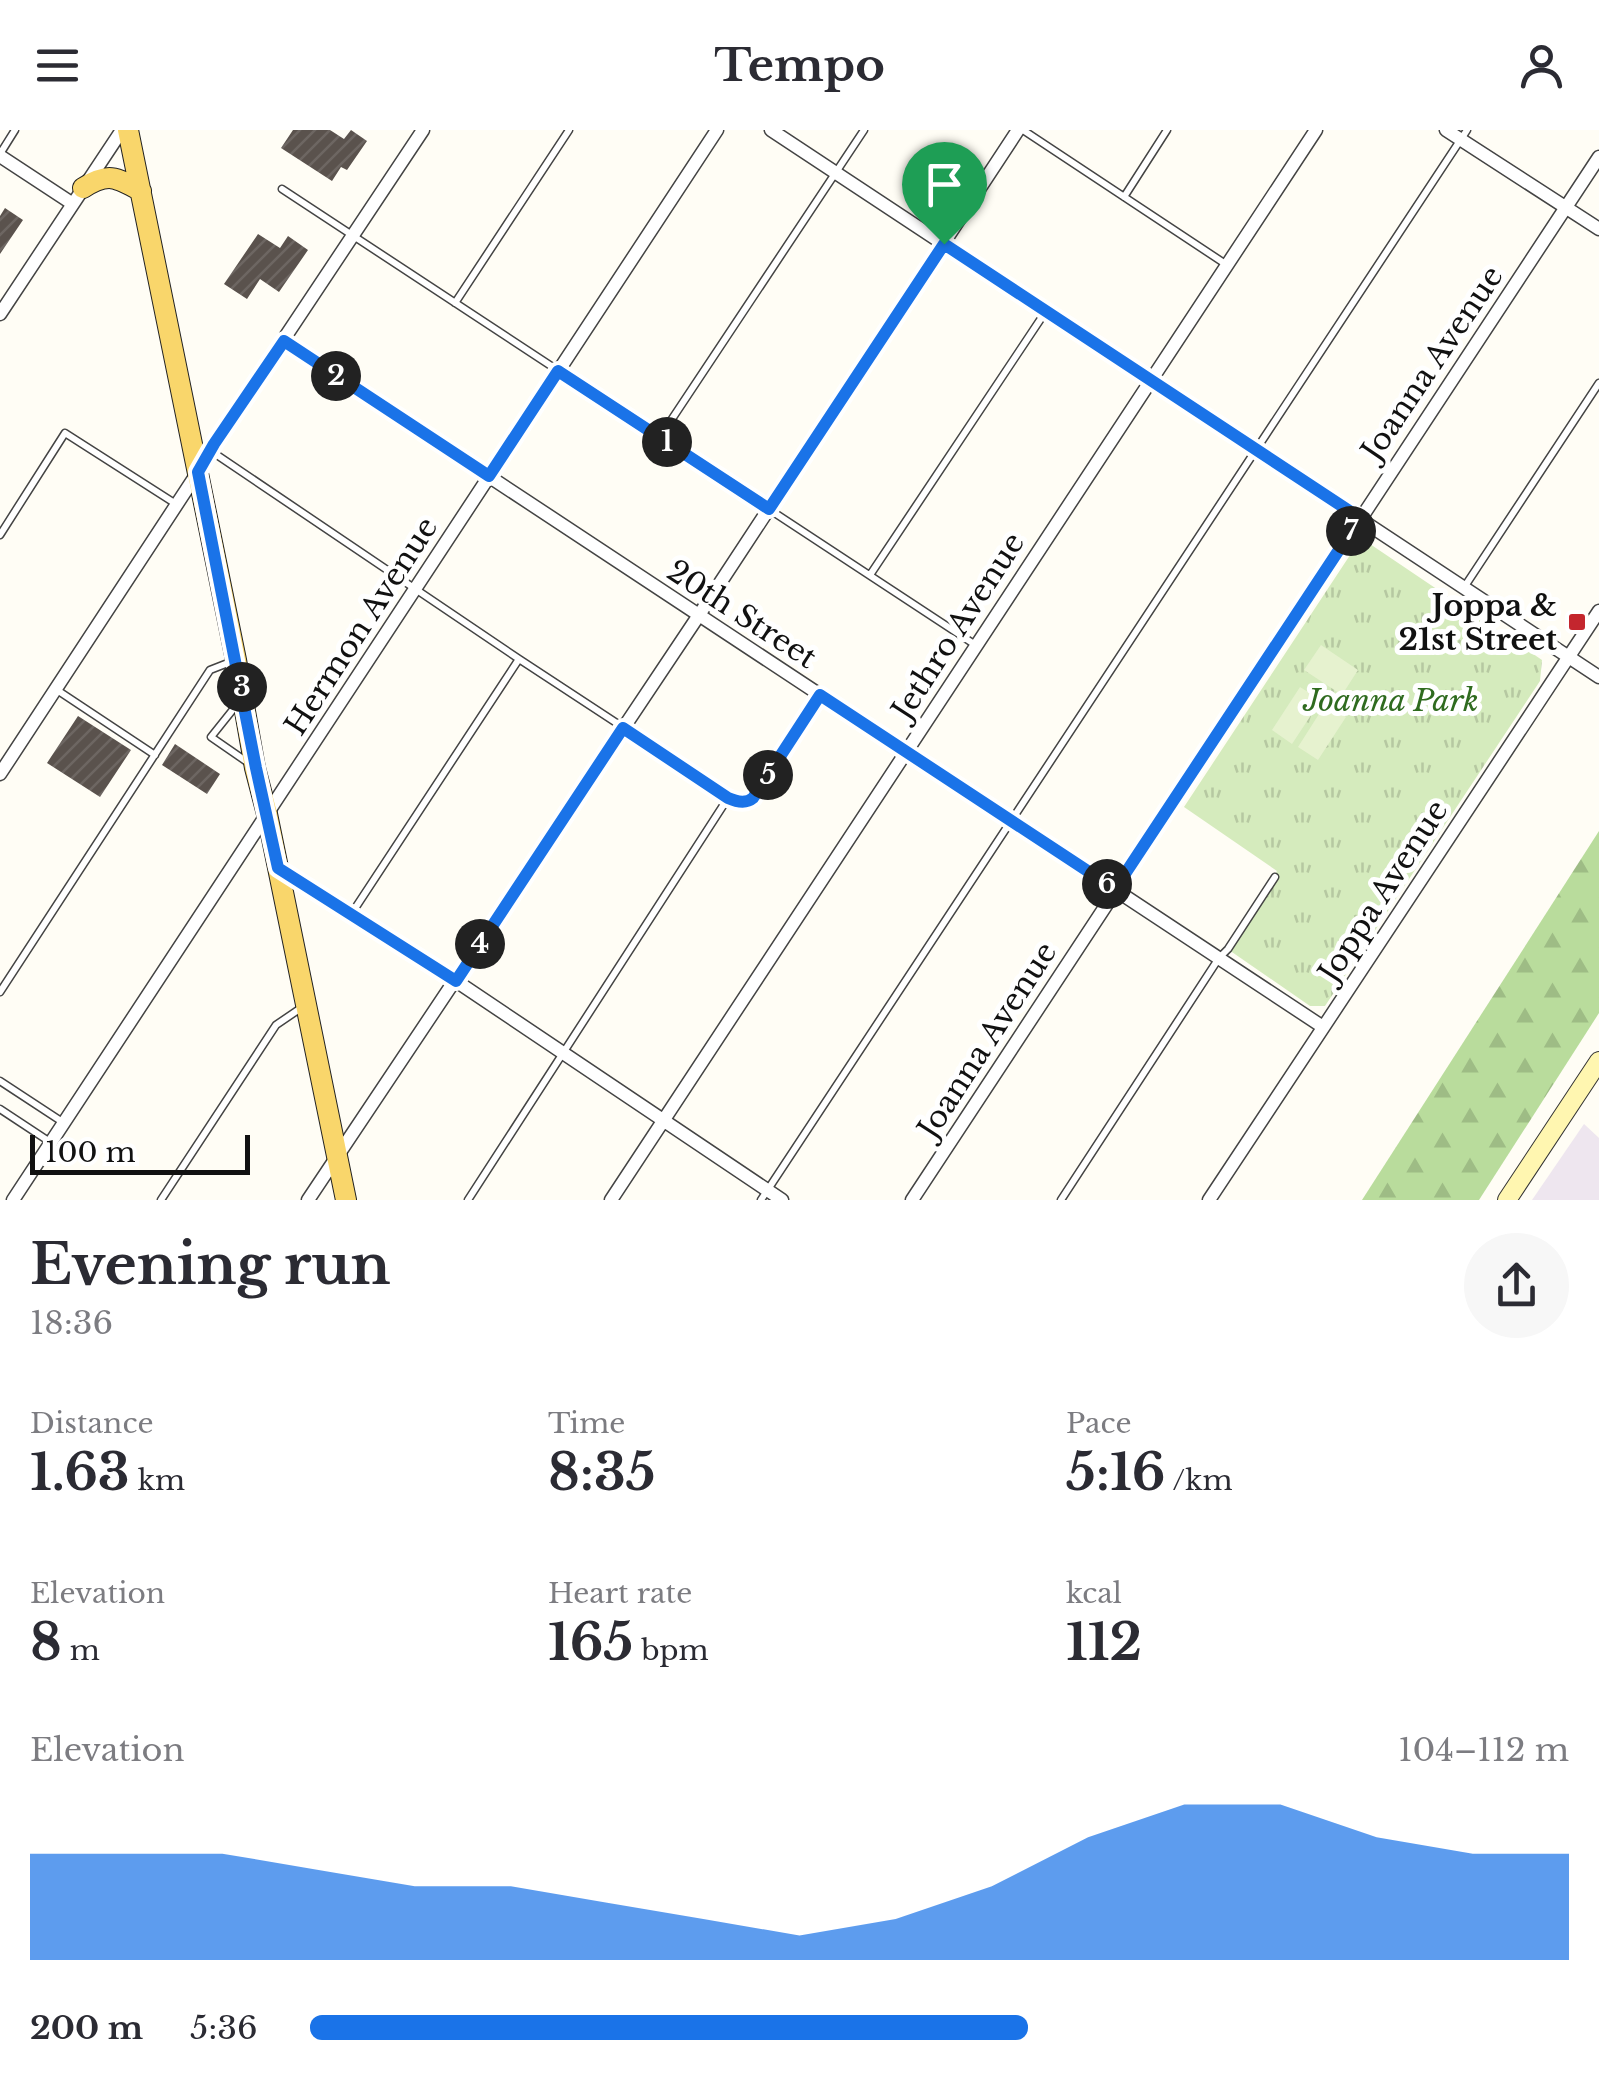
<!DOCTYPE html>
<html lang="en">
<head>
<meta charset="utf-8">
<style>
	:root { --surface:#fff; --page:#f7f7f7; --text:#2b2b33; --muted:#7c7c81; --accent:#1a73e8 }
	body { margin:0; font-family:"Libre Baskerville",serif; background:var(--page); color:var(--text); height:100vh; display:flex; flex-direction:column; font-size:38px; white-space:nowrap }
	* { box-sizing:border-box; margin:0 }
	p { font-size:32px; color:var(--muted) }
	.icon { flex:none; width:55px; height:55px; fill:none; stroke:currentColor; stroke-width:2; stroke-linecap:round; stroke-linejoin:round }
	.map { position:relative; height:1070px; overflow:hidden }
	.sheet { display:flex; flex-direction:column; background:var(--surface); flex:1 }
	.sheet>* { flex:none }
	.scale { position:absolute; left:30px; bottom:25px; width:220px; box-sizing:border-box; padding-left:10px; border:5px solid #111; border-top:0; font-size:28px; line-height:35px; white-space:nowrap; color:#111; -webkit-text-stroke:8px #fff; paint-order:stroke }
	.pin { position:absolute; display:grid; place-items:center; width:85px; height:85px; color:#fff; margin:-102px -42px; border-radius:50% 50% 50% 0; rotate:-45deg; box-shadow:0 0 10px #0007 }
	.pin .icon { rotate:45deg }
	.km { position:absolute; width:50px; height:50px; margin:-25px; border-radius:50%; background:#222; color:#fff; font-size:28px; line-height:50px; text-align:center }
	.round { display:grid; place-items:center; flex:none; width:105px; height:105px; border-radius:52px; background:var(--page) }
	.headline { display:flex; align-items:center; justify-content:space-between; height:170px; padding:0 30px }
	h1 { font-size:55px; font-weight:800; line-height:75px }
	.figures { display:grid; grid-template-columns:repeat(3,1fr); gap:15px; height:170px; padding:10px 30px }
	.figures div { display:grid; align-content:center }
	.figures b { font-size:50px; font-weight:800 }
	.figures small { font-size:28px; font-weight:400 }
	.figures p { font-size:28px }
	.chart { height:280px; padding:20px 30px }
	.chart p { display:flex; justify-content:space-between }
	.chart svg { width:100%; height:180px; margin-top:10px; fill:var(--accent); opacity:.7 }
	ul { padding:0 30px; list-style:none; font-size:32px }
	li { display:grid; grid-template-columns:160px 120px 1fr; align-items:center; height:75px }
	li i { height:25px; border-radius:12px; background:var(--accent) }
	header { display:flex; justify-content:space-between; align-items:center; height:130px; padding:0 30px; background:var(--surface); font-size:45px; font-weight:800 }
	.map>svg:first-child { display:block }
	.industrial { fill:#eee6ef }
	.forest { fill:url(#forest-firs) }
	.park { fill:url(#park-tufts) }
	.pitch { fill:#e6f2cf }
	.building { fill:url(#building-hatch) }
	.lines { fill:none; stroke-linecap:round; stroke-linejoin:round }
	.lane-casing { stroke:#444; stroke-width:9 }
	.street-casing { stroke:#444; stroke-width:15 }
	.secondary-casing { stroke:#333; stroke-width:20 }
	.primary-casing { stroke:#222; stroke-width:22 }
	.lane { stroke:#fff; stroke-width:6 }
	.street { stroke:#fff; stroke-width:12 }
	.secondary { stroke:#fff6b0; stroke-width:18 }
	.primary { stroke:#f9d66b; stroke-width:20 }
	.route-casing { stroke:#fff; stroke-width:20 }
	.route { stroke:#1a73e8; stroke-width:12 }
	.poi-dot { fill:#c4262e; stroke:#fff; stroke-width:4 }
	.labels { text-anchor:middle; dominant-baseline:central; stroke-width:10; stroke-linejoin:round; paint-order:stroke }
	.street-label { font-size:30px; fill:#111; stroke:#fff }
	.poi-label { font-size:30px; font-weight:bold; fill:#111; stroke:#fff; text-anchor:end }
	.park-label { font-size:30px; font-style:italic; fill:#2f6b1f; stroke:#fff }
</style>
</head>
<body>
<header><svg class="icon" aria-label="menu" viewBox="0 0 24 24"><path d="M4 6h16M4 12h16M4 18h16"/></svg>Tempo<svg class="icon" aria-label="person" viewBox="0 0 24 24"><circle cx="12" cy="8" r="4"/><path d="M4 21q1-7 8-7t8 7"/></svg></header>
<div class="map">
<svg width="1599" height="1070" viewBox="0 0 1599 1070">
	<defs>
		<pattern id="forest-firs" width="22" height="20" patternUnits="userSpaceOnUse" patternTransform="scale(2.5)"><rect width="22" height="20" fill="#b9dc9c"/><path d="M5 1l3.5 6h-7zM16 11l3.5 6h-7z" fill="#9ebc85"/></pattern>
		<pattern id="park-tufts" width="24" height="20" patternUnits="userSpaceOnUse" patternTransform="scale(2.5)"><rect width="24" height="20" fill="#d5ebbd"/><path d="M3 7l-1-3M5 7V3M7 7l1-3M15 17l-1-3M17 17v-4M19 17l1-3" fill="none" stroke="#b6c8a1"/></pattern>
		<pattern id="building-hatch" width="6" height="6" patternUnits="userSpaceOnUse" patternTransform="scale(2.5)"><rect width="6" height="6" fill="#5a524d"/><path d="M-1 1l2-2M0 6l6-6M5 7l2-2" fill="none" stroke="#6d6662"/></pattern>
	</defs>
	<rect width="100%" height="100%" fill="#fffdf5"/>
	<path class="industrial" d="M1584,994L1599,1008V1070H1532Z"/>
	<path class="forest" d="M1599,701V883L1479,1070H1362Z"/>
	<path class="park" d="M1370,414L1542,530L1540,551L1325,876H1310L1229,820L1277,741L1184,677L1356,416Z"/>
	<path class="pitch" d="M1321,515L1358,540L1342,565L1304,540Z
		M1300,557L1321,570L1292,614L1272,600Z
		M1326,573L1346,587L1318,630L1298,617Z"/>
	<path class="building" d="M293,0H330L344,9L351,0L367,11L347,40L341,37L332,51L281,18Z
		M5,78L23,90L0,124V86Z
		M258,104L280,118L288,106L308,120L279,162L260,149L247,169L224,154Z
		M78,586L131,620L100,667L47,633Z
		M175,614L220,644L207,664L162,635Z"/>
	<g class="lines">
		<g class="lane-casing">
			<path id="lane" d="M1023,0L1227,135
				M0,24L15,0
				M282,59L974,514
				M1124,67L1167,0
				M455,173L569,0
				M660,307L864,0
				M211,321L519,529L737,672L749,671L753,667L820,565
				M0,405L65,303L176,374
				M870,445L1046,181
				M1465,456L1599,253
				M57,560L155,625
				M239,572L211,607L250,634
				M352,783L519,529
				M0,862L210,540L233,531
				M0,951L64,993
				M0,979L50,1012
				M161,1070L276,895L301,878
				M468,1070L728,668
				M761,1070L1467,0
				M1061,1070L1219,828L1228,819L1275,747"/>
		</g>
		<g class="street-casing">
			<path id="street" d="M771,0L1599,547
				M1446,0L1599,99
				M0,26L73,74
				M0,184L122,0
				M284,211L1323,897
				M0,644L198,342L214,314L423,0
				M278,738L456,851L782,1070
				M13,1070L717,0
				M308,1070L699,485L1018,0
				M611,1070L1316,0
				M912,1070L1599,27
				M1209,1070L1599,481"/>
		</g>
		<g class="secondary-casing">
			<path id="secondary" d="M1507,1070L1599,931"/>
		</g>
		<g class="primary-casing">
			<path id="primary" d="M128,0L236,530L255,638L267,684L346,1070
				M83,58C108,42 116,47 141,61"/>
		</g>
		<use href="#lane" class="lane"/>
		<use href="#street" class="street"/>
		<use href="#secondary" class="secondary"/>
		<use href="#primary" class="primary"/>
	</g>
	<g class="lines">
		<g class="route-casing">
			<path id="route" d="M944,114L1360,388L1115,759L820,565L753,668C746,674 737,672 728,668L623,598L456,851L278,738L256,638L198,342L214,314L284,211L489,346L558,241L769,379Z"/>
		</g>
		<use href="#route" class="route"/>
	</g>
	<rect class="poi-dot" x="1567" y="482" width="20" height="20" rx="5"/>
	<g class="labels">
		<g class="street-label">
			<text transform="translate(1432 233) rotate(-56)">Joanna Avenue</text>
			<text transform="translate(742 484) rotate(33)">20th Street</text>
			<text transform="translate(361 496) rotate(-57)">Hermon Avenue</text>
			<text transform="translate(958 496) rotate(-57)">Jethro Avenue</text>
			<text transform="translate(1383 761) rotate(-57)">Joppa Avenue</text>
			<text transform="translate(987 910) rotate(-57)">Joanna Avenue</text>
		</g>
		<g class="poi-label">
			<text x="1557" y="475">Joppa &amp;<tspan x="1557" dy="34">21st Street</tspan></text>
		</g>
		<g class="park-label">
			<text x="1391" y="570">Joanna Park</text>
		</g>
	</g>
</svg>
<div class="scale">100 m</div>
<div class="pin" style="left:944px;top:114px;background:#1e9e55"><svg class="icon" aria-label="arrive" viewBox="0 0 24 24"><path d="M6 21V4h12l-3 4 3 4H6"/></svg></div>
<b class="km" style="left:667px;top:312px">1</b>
<b class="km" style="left:336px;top:246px">2</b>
<b class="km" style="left:242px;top:557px">3</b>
<b class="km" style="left:480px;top:814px">4</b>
<b class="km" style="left:768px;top:645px">5</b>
<b class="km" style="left:1107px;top:754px">6</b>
<b class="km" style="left:1351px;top:401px">7</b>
</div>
<section class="sheet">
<div class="headline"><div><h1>Evening run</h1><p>18:36</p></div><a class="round"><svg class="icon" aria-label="share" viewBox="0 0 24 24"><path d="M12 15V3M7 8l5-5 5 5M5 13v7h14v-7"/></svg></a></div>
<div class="figures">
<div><p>Distance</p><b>1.63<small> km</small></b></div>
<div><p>Time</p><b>8:35</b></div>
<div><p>Pace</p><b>5:16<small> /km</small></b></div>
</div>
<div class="figures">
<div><p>Elevation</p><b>8<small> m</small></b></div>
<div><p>Heart rate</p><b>165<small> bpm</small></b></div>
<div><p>kcal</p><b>112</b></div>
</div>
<div class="chart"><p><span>Elevation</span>104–112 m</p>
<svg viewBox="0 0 160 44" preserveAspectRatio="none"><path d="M0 44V18L10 18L20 18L30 22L40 26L50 26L60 30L70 34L80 38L90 34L100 26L110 14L120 6L130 6L140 14L150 18L160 18V44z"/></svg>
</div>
<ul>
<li><b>200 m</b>5:36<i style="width:57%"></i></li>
</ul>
</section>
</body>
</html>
